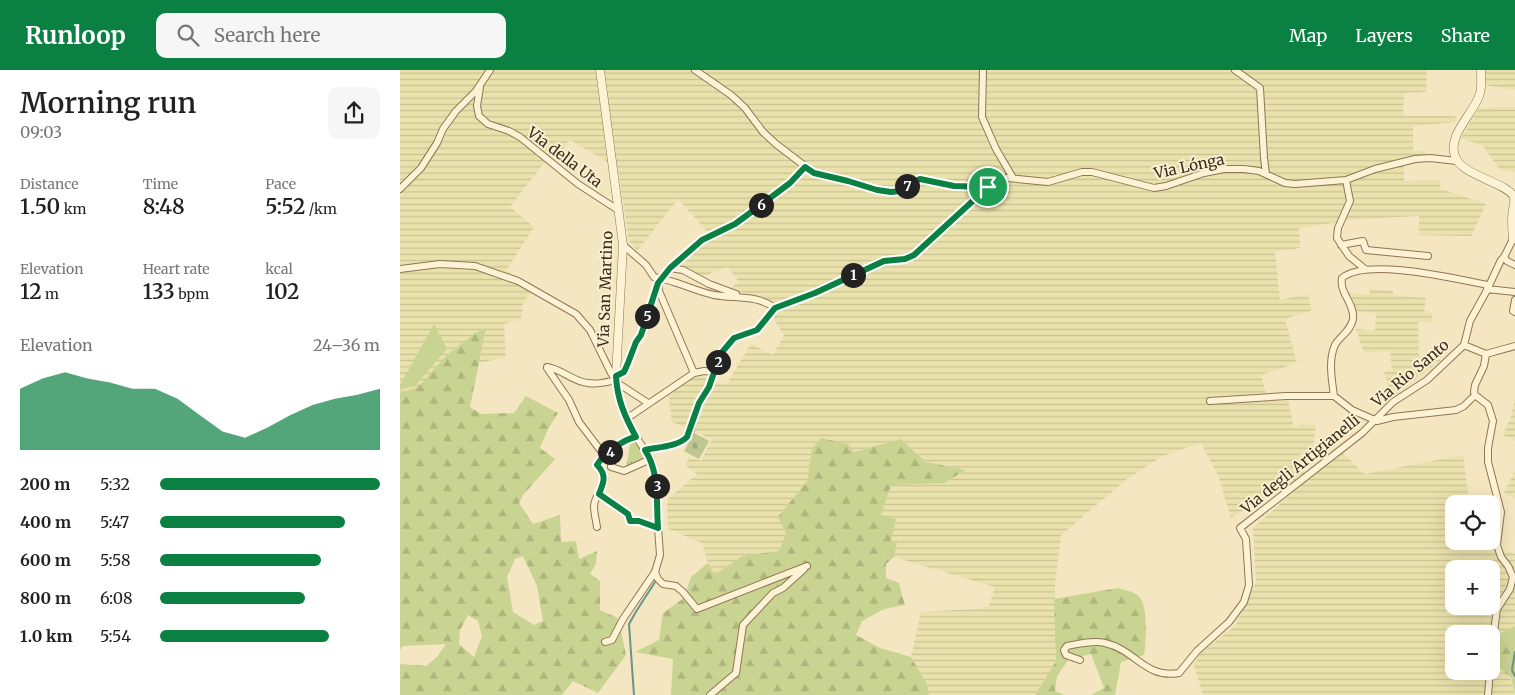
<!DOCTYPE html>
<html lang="en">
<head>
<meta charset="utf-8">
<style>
	:root { --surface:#fff; --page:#f6f6f6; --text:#222; --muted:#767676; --accent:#0b8043 }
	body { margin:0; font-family:Merriweather,serif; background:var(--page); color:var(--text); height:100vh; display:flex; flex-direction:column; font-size:19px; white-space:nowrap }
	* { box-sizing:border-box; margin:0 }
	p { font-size:16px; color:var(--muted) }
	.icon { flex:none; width:28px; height:28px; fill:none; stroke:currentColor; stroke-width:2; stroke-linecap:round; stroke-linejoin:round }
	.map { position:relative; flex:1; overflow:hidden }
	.drawer { display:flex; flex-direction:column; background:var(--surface); width:400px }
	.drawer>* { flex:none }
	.fabs { position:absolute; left:1045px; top:425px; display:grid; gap:10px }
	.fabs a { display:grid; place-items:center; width:55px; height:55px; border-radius:10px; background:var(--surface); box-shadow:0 5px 20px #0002; font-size:25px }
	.pin { position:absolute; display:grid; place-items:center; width:42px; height:42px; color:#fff; margin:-21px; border:2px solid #fff; border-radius:50%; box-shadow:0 1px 5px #0007 }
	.km { position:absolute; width:25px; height:25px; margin:-12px; border-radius:50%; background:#222; color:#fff; font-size:14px; line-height:25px; text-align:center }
	.round { display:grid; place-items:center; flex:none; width:52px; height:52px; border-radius:10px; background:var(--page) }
	.summary { display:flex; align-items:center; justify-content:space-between; height:85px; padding:0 20px }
	h1 { font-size:28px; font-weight:600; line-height:38px }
	.figures { display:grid; grid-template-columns:repeat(3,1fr); gap:8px; height:85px; padding:5px 20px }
	.figures div { display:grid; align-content:center }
	.figures b { font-size:21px; font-weight:600 }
	.figures small { font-size:14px; font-weight:400 }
	.figures p { font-size:14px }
	.chart { height:140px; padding:10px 20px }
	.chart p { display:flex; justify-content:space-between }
	.chart svg { width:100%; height:90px; margin-top:5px; fill:var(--accent); opacity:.7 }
	ul { padding:0 20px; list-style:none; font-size:16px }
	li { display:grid; grid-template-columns:80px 60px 1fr; align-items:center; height:38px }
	li i { height:12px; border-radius:6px; background:var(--accent) }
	header { display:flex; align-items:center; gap:30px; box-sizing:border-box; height:70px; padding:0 25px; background:var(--accent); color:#fff }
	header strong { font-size:24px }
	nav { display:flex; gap:28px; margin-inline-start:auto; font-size:18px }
	.search { width:350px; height:45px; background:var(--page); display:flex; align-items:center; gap:12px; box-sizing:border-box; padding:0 18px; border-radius:10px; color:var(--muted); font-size:19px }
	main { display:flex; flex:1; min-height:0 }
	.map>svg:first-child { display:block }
	.farmland { fill:url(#farmland-rules); fill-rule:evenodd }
	.green { fill:#c9d392 }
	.forest { fill:url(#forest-firs); fill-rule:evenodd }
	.cemetery { fill:url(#cemetery-stones) }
	.park { fill:url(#park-tufts) }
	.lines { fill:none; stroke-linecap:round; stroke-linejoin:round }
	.stream { stroke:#69948b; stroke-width:2 }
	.minor-casing { stroke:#8f7655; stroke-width:8 }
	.tertiary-casing { stroke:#8f7655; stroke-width:9 }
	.minor { stroke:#fdf2d4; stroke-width:6 }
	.tertiary { stroke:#fdf2d4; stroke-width:8 }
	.route-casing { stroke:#fff; stroke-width:10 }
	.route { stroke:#0b8043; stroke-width:6 }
	.labels { text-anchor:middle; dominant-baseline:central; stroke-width:4; stroke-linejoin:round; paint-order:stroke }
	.street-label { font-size:15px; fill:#3c2d1b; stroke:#faefd0 }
</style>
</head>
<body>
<header>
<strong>Runloop</strong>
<div class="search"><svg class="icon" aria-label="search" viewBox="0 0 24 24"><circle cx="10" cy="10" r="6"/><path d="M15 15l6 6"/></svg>Search here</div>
<nav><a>Map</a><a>Layers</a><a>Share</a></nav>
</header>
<main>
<section class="drawer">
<div class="summary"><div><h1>Morning run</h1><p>09:03</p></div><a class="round"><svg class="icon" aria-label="share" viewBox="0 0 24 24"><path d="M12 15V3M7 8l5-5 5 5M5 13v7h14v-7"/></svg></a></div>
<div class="figures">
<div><p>Distance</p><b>1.50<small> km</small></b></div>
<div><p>Time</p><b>8:48</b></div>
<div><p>Pace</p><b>5:52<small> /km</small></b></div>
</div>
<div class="figures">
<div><p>Elevation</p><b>12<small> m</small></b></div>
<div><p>Heart rate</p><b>133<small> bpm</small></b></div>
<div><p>kcal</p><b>102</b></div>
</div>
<div class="chart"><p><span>Elevation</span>24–36 m</p>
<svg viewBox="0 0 160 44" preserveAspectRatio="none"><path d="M0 44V14L10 9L20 6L30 9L40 11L50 14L60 14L70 19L80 27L90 35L100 38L110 33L120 27L130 22L140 19L150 17L160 14V44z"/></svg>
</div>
<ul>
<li><b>200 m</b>5:32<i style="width:100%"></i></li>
<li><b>400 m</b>5:47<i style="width:84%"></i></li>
<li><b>600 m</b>5:58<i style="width:73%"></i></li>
<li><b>800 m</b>6:08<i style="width:66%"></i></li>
<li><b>1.0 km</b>5:54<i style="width:77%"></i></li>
</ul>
</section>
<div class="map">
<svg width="1115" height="625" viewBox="0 0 1115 625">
	<defs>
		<pattern id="farmland-rules" width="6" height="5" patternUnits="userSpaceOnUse" patternTransform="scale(1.25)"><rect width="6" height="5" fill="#eae2ac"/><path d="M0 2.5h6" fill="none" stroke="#cac293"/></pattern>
		<pattern id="forest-firs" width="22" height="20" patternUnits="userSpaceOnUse" patternTransform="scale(1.25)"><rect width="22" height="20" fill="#c9d392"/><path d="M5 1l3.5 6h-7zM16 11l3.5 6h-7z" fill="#aeb57d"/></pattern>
		<pattern id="cemetery-stones" width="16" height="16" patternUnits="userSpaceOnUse" patternTransform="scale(1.25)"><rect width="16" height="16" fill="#bec692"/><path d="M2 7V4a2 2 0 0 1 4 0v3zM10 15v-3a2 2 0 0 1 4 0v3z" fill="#a4aa7d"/></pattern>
		<pattern id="park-tufts" width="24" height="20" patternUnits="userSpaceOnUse" patternTransform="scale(1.25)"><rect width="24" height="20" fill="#c9d392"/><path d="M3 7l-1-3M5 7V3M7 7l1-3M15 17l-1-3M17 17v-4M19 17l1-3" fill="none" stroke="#aeb57d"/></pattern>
	</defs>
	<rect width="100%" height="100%" fill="#f3e6c0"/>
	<path class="farmland" d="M0,0H1027L1026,22L1004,23L1003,46H1055L1057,52L1013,56V81H1025L1026,85L1004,88V111L1039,110L1041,119L1086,134L1071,166L1019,165V146L959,149L899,158L900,178L875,182L880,230L908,224L912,240L885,249L897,293L861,305L868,331L888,330L894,358L900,354L916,355L912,382L900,384L905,410L940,381L965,404L1063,385L1069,432L1081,434H1054V471H1087V473L1115,484V556L1098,564L1115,625H803L794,595L800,584L835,556L856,512L853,458L889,426L882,417L831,448L818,405L801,373L762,386L727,409L661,465L655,514L656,591L635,625H529L527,614L511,587L521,542L577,539L589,536L595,517L494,487L497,474L491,471L481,445L491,415L544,413L566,400L526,392L501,369L454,382L412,379L407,411L379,447L386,463L379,481L342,486L315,505L308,493L302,473L268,459L267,430L297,404L285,395L289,387L301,391L312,369L272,352L268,321L294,304L326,315L351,274L373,285L384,265L359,225L327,220L339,212L328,197L301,207L276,196L313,168L278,129L237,181L229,171L218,98L170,70L150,96L144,93L110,137L134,157L106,201L134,217L123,234L121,249L104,254L106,287L79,293L85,258L75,263L47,285L18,317L0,323ZM1054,499H1091V536H1054ZM1054,564H1091V601H1054Z
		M1085,0H1115V20L1085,15Z
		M1101,37H1115V102L1100,100L1083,76L1061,68L1079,38Z
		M970,219L993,221V225L1026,228L1024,241L1033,243L1031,252H1018L1019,286L1041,290L993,327L984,302L992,300L990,281L964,283L956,259L975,261L976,243L956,241L947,222L969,225Z
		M1115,329V371L1103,365L1111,347Z
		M1115,401V428L1104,423Z"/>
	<path class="green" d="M34,254L47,279L16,315L0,320V315Z"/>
	<path class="forest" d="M86,258L70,337L81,344L114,343L126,326L158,343L148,359L140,378L155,389L123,425L119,433L133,454L160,445L161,472L176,471L179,489L197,481L196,494L190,504L200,511V540L218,548L226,585L198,623L173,611L162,625H0V594L26,596L37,587L46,574L3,576L0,580V323L18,317L47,285L75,263ZM123,486L137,516L143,551L134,555L113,542L107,507L115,489ZM68,545L78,551L82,566L74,587L59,574L60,560Z
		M421,368L448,374L454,382L501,369L526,392L566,400L544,413L491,415L481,445L496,449L491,471L497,473L494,487L486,494V508L499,513L505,535L484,539L462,551L456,565L480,578L511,587L527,614L529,625H271L273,589L235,582L259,570L263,543L284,528L291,507L308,493L315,505L342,486L379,481L386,463L378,447L407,411L412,379Z
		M718,518C724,520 732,521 737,525C749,532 746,572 744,585L721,592L715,625H691L704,618L691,584L669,589L657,606L655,621L664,625H635L656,591L654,529Z
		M1115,556V625L1111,607L1094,594L1098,564Z"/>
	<path class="cemetery" d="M294,363L309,371L299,389L284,381Z"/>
	<path class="park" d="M233,368L247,390L226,398L231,369Z"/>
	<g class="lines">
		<path class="stream" d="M1115,582L1112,600L1115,606
			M234,625L229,554L237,540L255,512"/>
		<g class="minor-casing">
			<path id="minor" d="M295,0L331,25L345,38L363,62L376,74L414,103L448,111L477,121L491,122L500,121L520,109L554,116L588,117
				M583,0L582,47L596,79L613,108
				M835,0L860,18L864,88L866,104
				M80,17L77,36L79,46L88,54L109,61L120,67L178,114L218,140
				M405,97L390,113L354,140L335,154L302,170L270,198L258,213L241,265L235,272L228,293L224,302L216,306L219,329L226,349L236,367L251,389L258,421L257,444L260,485L255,502L258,509L263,514L276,516L283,522L297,539L407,496
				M946,110L950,131L938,158L937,168L949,186L965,199
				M0,119L21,98L37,73L43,59L56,41L76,21L90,0
				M223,175L246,195L254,207C275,210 294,221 314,225C336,229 355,224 375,238
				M941,175L963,171L966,180L1028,186
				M1104,187L1107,191L1115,195
				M270,198L283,200L309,214L336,224
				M0,199L40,194L75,196L118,211L176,244L190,260L211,303L216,310C207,312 197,315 188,313C173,312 162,299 147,297V298L169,330L179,352L204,385
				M258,214L259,221L294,303
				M1087,219L1115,222
				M1115,230L1113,241L1115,242
				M1064,275L1086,284L1084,296L1075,315L1074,322L1075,325L1088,335L1093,351L1088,378V392L1101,442L1097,475L1101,487L1108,496L1113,507L1110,519L1097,539L1091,584
				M1086,284L1115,276
				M216,312L248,333
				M934,326C932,311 928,290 935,275C940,266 951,261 953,249C955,234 939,223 942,208C967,187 1056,209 1088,215
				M810,331L886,326H934L952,340L977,351L993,347L1056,340L1064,336L1075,325
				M226,349L294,303L304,301L313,302
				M236,367C218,371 213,379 211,397L224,401L251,389
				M245,380L275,375L283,371L287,367L290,363L299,333L309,317L323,281L334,268L357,260L375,238L415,223L484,191L505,189L514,185L582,122L595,111L607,108L648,112L682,102H692L754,118L766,116L804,103L824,99H844L859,101L885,113L895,114L946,110L975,99L1015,89L1030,88L1057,91
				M199,424L228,443L230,451H239L258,458
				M197,457C196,450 194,443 194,436C195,420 215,413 197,395L200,389L215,379
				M205,572L212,570L223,549L255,502
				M680,590L666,585L664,580L667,576C679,574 693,570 705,573C736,580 745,609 779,603L797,581L829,552L844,532L849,515L846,469L840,458L962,363L993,332L1027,310L1064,275L1070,251L1086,222L1101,190L1104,187L1113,169L1115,170
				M310,625L336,603L343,555L373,523L383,518L404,499
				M1088,625L1090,601"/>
		</g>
		<g class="tertiary-casing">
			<path id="tertiary" d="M200,0L223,175L216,306
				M1081,0C1081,7 1082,16 1080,23C1075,43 1047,64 1055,86C1061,106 1107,112 1114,127C1115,131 1114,135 1113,139C1111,149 1112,159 1113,169"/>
		</g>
		<use href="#minor" class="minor"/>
		<use href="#tertiary" class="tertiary"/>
	</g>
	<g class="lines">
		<g class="route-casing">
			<path id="route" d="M405,97L414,103L448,111L477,120L491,122L500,121L511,113L520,109L554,116L588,117L514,185L505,189L484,191L415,223L375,238L357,260L334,268L323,281L318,291L309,317L299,333L287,367C277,377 258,377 245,380C260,403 256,432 258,458L239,451H230L228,444L199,424C204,412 207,405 197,395C203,384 224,369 236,367C225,347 217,329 216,306L224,302L228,293L236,272L241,265L258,213L270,198L302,170L335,154L354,140L390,113Z"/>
		</g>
		<use href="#route" class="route"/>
	</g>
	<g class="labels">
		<g class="street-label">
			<text transform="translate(165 87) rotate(37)">Via della Uta</text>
			<text transform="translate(789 96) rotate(-12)">Via Lónga</text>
			<text transform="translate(205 219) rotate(-88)">Via San Martino</text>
			<text transform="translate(1010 303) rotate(-40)">Via Rio Santo</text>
			<text transform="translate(900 394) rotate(-39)">Via degli Artigianelli</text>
		</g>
	</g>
</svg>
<div class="fabs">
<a><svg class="icon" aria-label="locate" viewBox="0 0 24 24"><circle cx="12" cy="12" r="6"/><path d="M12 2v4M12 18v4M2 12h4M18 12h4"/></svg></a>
<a>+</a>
<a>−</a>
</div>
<div class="pin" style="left:588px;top:117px;background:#1e9e55"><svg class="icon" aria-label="arrive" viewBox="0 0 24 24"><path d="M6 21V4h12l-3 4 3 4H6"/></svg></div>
<b class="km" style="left:453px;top:205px">1</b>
<b class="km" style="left:318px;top:292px">2</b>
<b class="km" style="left:257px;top:416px">3</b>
<b class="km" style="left:210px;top:382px">4</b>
<b class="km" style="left:247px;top:246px">5</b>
<b class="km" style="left:361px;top:135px">6</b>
<b class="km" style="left:507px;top:116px">7</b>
</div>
</main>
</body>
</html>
